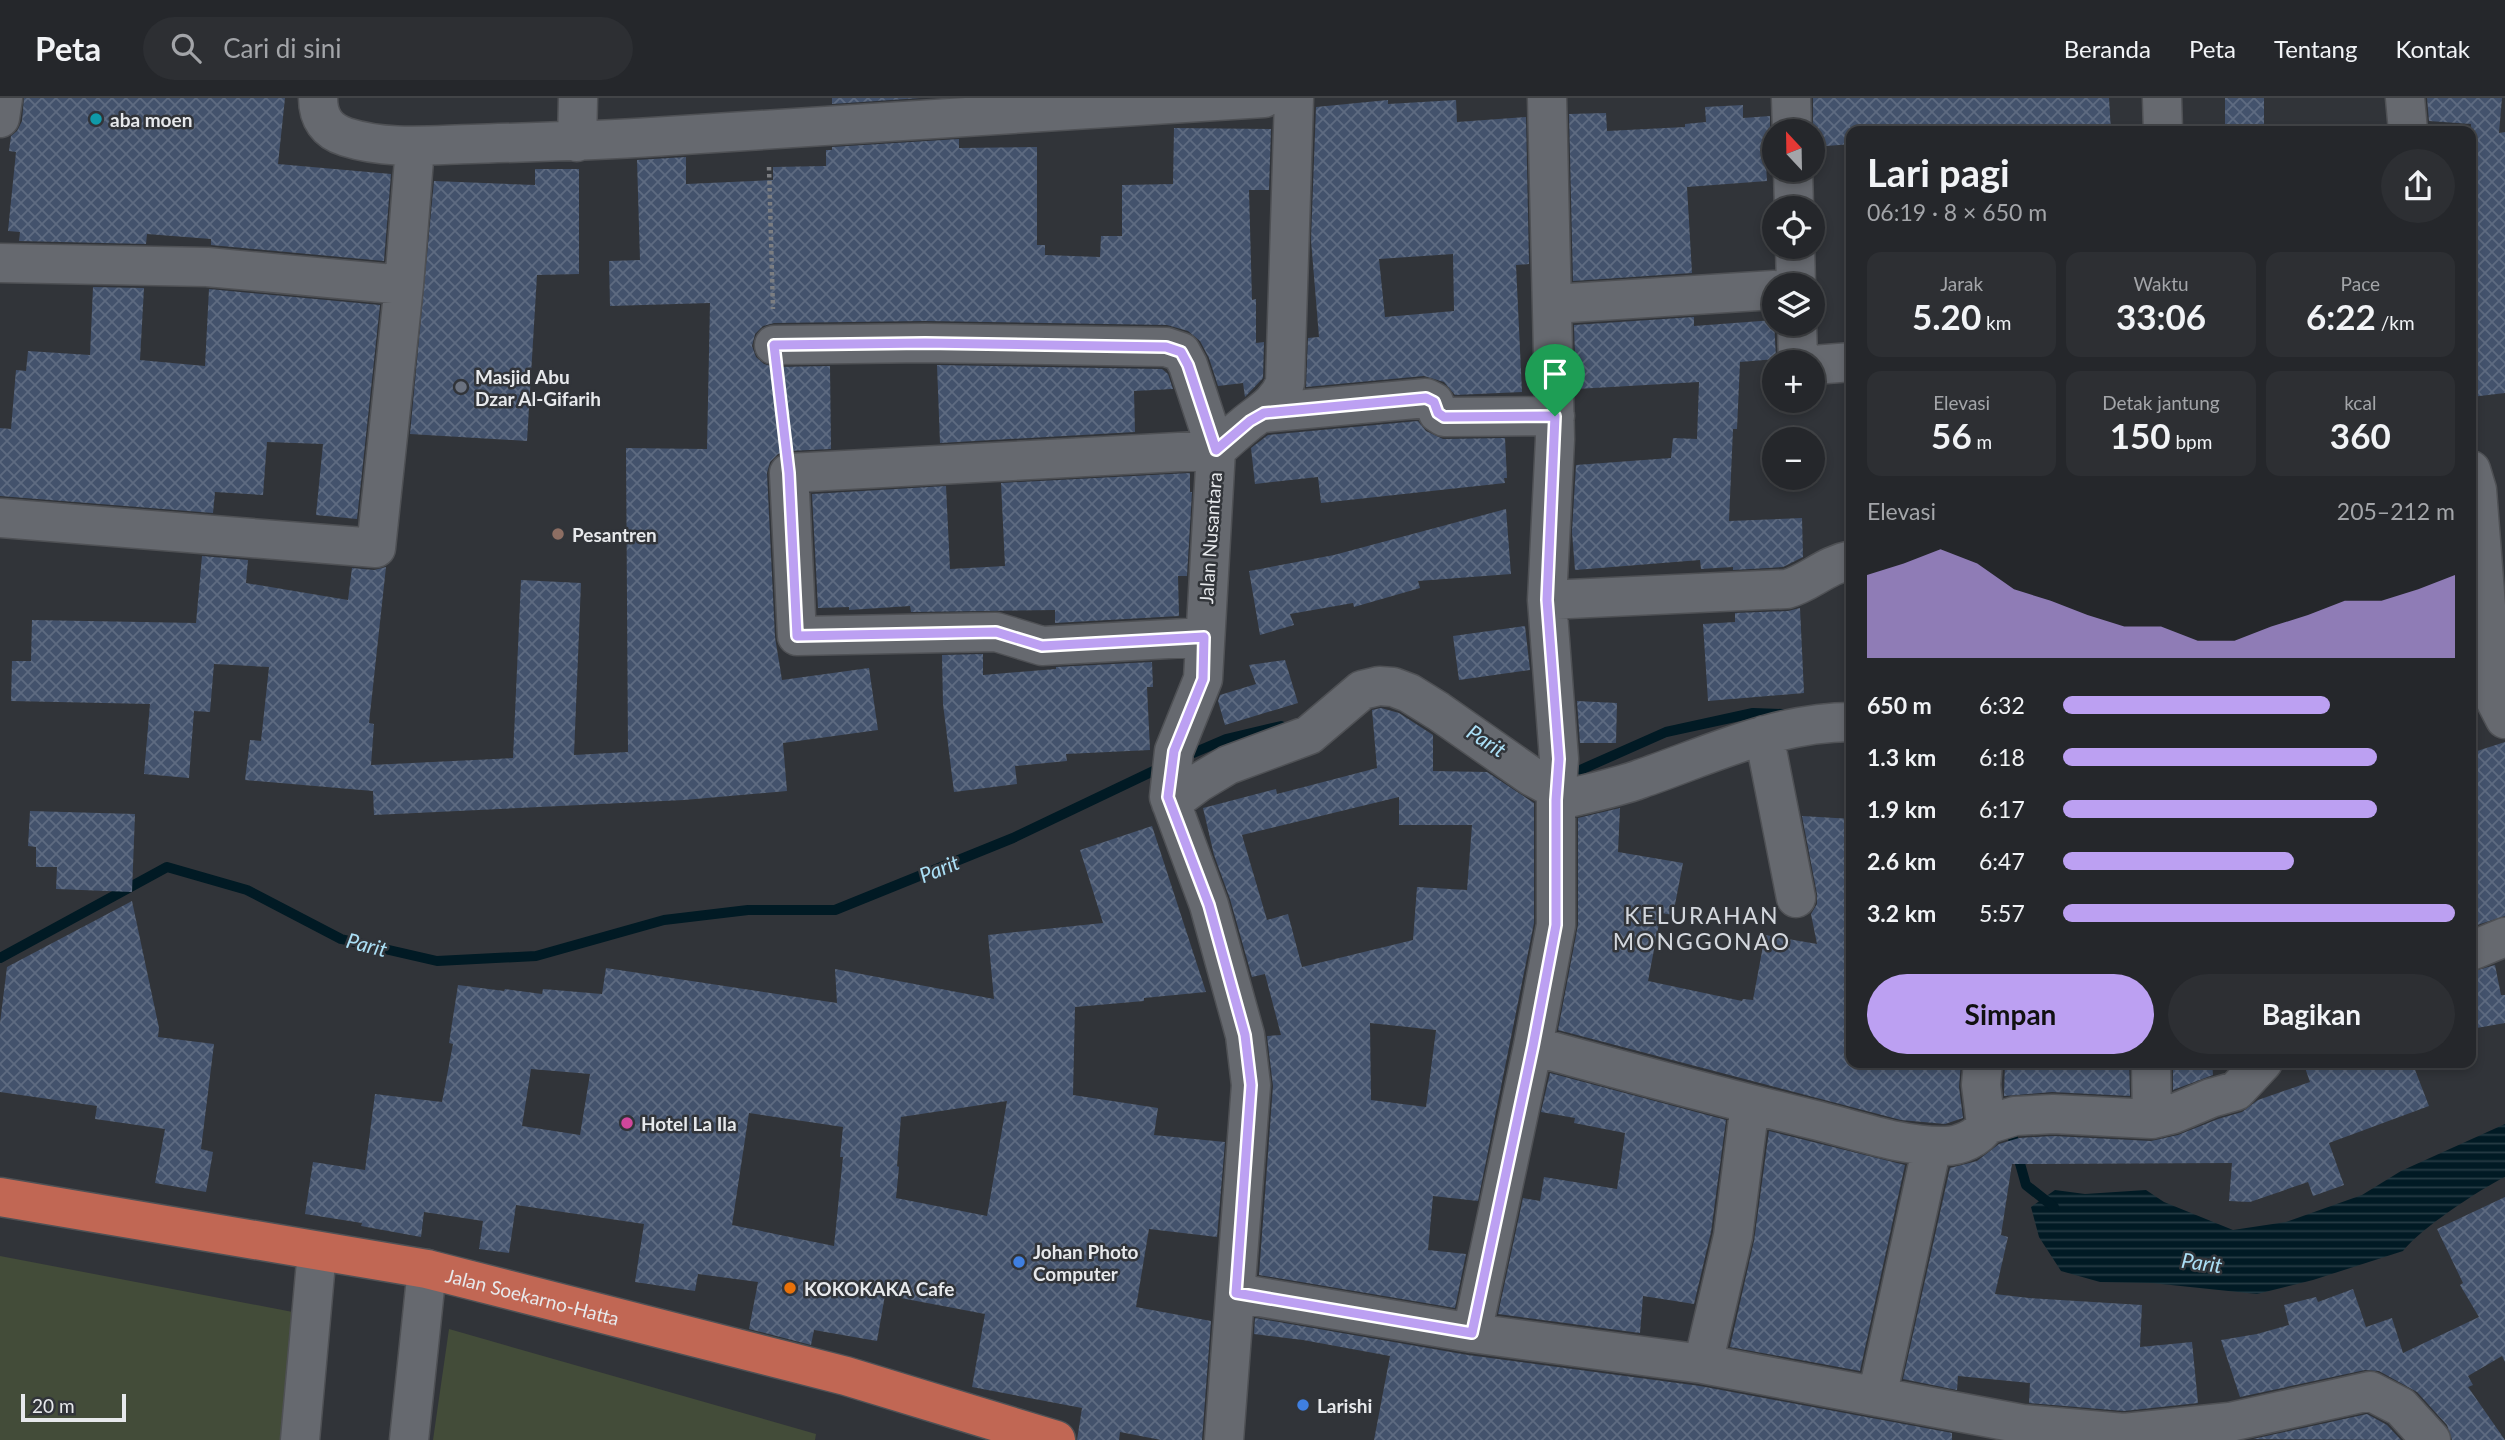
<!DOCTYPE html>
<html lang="id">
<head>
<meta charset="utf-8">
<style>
	:root { --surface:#25272b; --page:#2d2f33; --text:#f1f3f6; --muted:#a3a5a9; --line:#424447; --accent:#bca0f2 }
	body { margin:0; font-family:Lato,sans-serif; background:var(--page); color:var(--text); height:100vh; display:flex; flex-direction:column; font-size:26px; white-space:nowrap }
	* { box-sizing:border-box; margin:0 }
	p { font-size:23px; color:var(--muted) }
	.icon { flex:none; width:38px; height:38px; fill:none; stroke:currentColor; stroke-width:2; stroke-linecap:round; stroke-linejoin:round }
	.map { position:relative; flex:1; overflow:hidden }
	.side { position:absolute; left:1846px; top:28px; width:630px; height:942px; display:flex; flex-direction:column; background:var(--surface); border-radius:14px; box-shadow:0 4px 10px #0003,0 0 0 2px var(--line) }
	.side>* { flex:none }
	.needle { width:46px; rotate:338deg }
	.buttons { position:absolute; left:1762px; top:21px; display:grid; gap:14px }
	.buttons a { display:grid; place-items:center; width:63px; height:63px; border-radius:50%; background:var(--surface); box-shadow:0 4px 10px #0003,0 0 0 2px var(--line); font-size:35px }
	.scale { position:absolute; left:21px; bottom:18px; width:105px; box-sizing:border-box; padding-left:7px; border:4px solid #e7e9ec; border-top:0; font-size:19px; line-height:24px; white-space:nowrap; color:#e7e9ec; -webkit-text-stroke:5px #313439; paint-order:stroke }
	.pin { position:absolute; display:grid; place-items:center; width:60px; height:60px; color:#fff; margin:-72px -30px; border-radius:50% 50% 50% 0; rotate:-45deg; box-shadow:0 0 7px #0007 }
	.pin .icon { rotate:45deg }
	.round { display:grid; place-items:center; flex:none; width:74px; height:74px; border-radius:37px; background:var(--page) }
	.summary { display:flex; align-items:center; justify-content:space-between; height:119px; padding:0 21px }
	h1 { font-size:38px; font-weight:700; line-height:52px }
	.metrics { display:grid; grid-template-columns:repeat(3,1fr); gap:10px; height:119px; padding:7px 21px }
	.metrics div { display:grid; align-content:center; border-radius:14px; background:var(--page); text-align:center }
	.metrics b { font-size:35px; font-weight:700 }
	.metrics small { font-size:19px; font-weight:400 }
	.metrics p { font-size:19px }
	.chart { height:196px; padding:14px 21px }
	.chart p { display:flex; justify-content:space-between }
	.chart svg { width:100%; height:126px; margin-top:7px; fill:var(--accent); opacity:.7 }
	.cta { display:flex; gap:14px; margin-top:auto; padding:14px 21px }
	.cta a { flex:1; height:80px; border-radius:42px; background:var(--accent); color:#111; font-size:28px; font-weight:700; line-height:80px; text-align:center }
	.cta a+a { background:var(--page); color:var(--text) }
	ul { padding:0 21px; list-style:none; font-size:23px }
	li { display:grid; grid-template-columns:112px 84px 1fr; align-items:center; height:52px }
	li i { height:18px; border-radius:9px; background:var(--accent) }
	header { display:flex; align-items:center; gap:42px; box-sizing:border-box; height:98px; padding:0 35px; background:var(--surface); border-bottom:2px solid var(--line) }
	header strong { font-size:33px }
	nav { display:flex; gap:38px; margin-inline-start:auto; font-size:24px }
	.search { width:490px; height:63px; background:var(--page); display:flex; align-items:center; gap:18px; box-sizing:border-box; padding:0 24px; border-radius:38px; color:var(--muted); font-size:26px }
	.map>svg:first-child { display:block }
	.garden { fill:#434c39 }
	.water { fill:url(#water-rules) }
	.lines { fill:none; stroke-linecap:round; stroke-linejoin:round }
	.stream { stroke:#011a24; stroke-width:10 }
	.building { fill:url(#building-cross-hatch); fill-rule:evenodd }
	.minor-casing { stroke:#4f5155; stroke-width:41 }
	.highway-casing { stroke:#4f5155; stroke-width:41 }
	.path { stroke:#7c7e82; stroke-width:4.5; stroke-dasharray:3.5 3.5; stroke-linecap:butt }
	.minor { stroke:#66696f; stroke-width:38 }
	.highway { stroke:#c16754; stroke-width:38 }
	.route-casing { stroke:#fff; stroke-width:14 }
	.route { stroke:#bca0f2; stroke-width:9 }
	.culture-dot { fill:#0f9aa8; stroke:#313439; stroke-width:2.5 }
	.worship-dot { fill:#6b7280; stroke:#313439; stroke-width:2.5 }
	.education-dot { fill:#8d6e63; stroke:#313439; stroke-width:2.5 }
	.hotel-dot { fill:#d1479c; stroke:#313439; stroke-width:2.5 }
	.shop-dot { fill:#3f7fe0; stroke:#313439; stroke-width:2.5 }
	.food-dot { fill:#e8710a; stroke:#313439; stroke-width:2.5 }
	.labels { text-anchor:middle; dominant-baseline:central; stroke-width:5; stroke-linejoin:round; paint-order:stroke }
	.poi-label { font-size:19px; font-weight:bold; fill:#e7e9ec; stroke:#313439; text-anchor:start }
	.street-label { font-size:19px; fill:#e7e9ec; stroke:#313439 }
	.water-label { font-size:21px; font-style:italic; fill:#ace0f7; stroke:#313439 }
	.quarter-label { font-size:23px; letter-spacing:2px; fill:#d3d7dd; stroke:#313439 }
</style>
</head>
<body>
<header>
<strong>Peta</strong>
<div class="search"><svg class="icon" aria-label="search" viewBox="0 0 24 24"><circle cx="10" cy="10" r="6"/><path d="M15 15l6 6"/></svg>Cari di sini</div>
<nav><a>Beranda</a><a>Peta</a><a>Tentang</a><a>Kontak</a></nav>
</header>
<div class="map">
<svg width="2505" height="1342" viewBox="0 0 2505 1342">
	<defs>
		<pattern id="water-rules" width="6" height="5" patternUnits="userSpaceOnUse" patternTransform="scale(1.75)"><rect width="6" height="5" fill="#011a24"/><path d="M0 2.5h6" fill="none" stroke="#263b44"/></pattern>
		<pattern id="building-cross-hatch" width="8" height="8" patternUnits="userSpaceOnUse" patternTransform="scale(1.75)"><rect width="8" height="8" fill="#43526c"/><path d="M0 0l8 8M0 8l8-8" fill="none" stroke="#5e6b81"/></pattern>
	</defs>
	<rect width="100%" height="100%" fill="#313439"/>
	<path class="garden" d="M0,1158L298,1215L282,1342H0Z
		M449,1231L816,1336L815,1342H433Z"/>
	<path class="water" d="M2505,1026V1079C2480,1091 2420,1131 2403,1153L2313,1182L2257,1196L2152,1185L2100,1184L2061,1173L2039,1139L2031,1109L2055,1092L2085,1096L2146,1092L2164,1104L2233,1132L2286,1124L2362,1097L2401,1073Z"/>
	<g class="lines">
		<path class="stream" d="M1184,659L1226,641L1281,628
			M1564,674L1578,673L1666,634L1753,615L1782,616
			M0,860L167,769L247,792L341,841L437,863L536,858L664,822L748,812H835L1013,740L1166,667
			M2009,1026L2026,1087L2054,1109"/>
	</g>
	<path class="building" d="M24,0H285L278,66L391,76L384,163L211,147V141L147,136L146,146L19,143L20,134L8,133L16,54L9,53L11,38L17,33L22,23Z
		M832,0H920L832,6Z
		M1813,0H2109L2111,33H1852V46L1813,49Z
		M2225,0H2264V33H2225Z
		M2427,0H2502L2499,35L2505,34V295L2471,299V26L2429,23Z
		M1388,2V6L1456,2L1457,24L1526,19L1529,166L1516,167L1522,294L1455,297L1444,284L1424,278L1306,289L1308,240L1319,239L1311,142L1316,9ZM1453,156L1454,213L1385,219L1379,161Z
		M1743,7V20L1770,18V34L1774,52H1765L1767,83L1687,89L1692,175L1573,183L1569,16L1606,15L1607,33L1685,29V26L1706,24L1705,9Z
		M1174,30L1271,31L1269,92H1249L1252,202L1256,201V245L1264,244L1263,280L1245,299L1243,285L1218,288L1209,260L1200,243L1188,233L1167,227L925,223L774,225L763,228L755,236L752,248L756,259L764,266L774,269L830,268L831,351L788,353L778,356L770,364L767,375L775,539L782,582L869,570L878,632L783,645L787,693L684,702L374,717L373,693L245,682L250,642L261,643L269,569L214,566L210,614L194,613L189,680L144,676L150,606L11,603L12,563H31L32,522L196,525L202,458L248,462L246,485L348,502L352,470L374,472L386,469L369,625L374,626L371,667L513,660L521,482L581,485L574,657L628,654L626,350L707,351L710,205L610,208L609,163L640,162L637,62L686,59V86L773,82V69L826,68V52H832V49L959,41V50L1037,49V147H1045V157L1100,159L1101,138H1122V87L1173,86Z
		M535,71H579V176L537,177L527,343L410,336L434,83L535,87Z
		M93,189L144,190L140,262L205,268L209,191L380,207L357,421L316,417L323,346L267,344L263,397L215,394L213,415L0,398V330L11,331L16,272L26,273L28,253L90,257Z
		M1694,219V228L1774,222L1776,261L1740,264L1737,331H1733L1729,423L1802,420L1803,459L1783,469L1733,472V469L1701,471L1700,462L1575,472L1572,434L1576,367L1671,360L1673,340L1697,341L1699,284L1576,291L1574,227Z
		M937,267L1162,271L1168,276L1173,291L1134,293L1135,334L940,345Z
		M1418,323L1426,333L1443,341L1505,340L1507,380H1504L1505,385L1321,405L1318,379L1255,386L1251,350L1268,337Z
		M1190,375V394H1192L1187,478H1178L1179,518L1055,525V512L911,514L910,508L849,512V509L818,510L812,396L946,388L950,471L1005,468L1001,385Z
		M1506,411L1511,476L1418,483L1420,490L1354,509L1353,505L1290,516L1294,527L1260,537L1249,473L1334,457Z
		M1800,510L1804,595L1708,603L1703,526L1735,524V515L1788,513Z
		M1525,528L1530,572L1459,582L1453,538Z
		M983,556V577L1056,571V569L1152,564L1153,589H1147L1150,652L1066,656L1067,663L1015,668L1017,686L954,694L943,606L942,557Z
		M1285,562L1298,605L1225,627L1218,603L1220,597L1256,586L1249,567Z
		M1577,603L1617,605L1616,645H1580Z
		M1381,610L1399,615L1433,637V673L1487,674L1534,705V825L1478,1103L1433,1098L1428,1152L1466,1156L1455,1210L1259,1177L1273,988L1267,938L1281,937L1265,876L1252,879L1230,801L1214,757L1203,710L1276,691L1277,696L1377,670L1372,612ZM1399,699V727H1472L1467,792L1417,789L1413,842L1302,869L1288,816L1267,822L1242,737ZM1370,925L1436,932L1426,1009L1371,1002Z
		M2505,644V818L2471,829V655Z
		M1620,710L1618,754L1683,765L1673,817L1661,815L1648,883L1742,903L1743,901L1753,902L1765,837L1817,846L1811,816L1817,806V796L1802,718L1852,721V964H1961L1959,989L1963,1020L1945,1026L1901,1022L1558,932L1578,827V720Z
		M30,713L135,716L132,794L56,791L57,769H36V749L28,748Z
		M1152,728L1206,894L1144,900V903L1075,909L1073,997L1158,1010L1154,1037L1225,1044L1217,1139L1149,1131L1136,1209L1211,1223L1202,1342H1161L1120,1334L1119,1342H1077L1082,1310L972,1289L985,1216L885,1197L877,1243L814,1232L811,1247L749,1231L758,1184L698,1176L695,1193L635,1184L644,1126L516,1107L509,1155L479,1151L483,1123L424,1114L421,1139L361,1128L362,1125L305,1116L313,1064L365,1072L375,996L442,1004L453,946L449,945L458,887L504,893L505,891L542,896L543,891L602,896L606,870L837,905L835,871L994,901L988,837L1103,825L1080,752ZM531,971L590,976L580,1037L522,1028ZM1007,1003L987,1118L896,1100L899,1069L897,1068L901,1019ZM749,1015L843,1029L840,1059H843L834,1148L732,1127Z
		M132,803L159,930L158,939L214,946L201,1051L213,1054L206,1094L155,1085L165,1031L95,1021L97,1008L0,994V925L7,869Z
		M2495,867L2501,897H2505V925L2471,931V874Z
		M2005,964H2129L2130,998L2052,994L2004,998Z
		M2173,964H2212L2213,977L2173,992Z
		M2303,964H2412L2429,1008L2329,1045L2344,1087L2313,1098L2308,1084L2250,1104L2229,1103L2232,1065L2012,1066L2001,1137L2008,1139L1995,1196L2029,1200L2142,1207L2140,1249L2192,1244L2198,1305L2124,1313L2029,1305L2030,1285L1958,1278L1957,1292L1903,1281L1950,1070L1977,1063L1999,1046L2019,1040L2053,1038L2151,1043L2178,1037L2218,1021L2242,1014L2258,1002L2310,984Z
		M1550,975L1726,1022L1711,1134L1694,1206L1643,1198L1640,1235L1498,1216L1523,1100L1540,1103L1544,1079L1617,1091L1625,1035L1574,1025L1575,1020L1541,1014Z
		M1769,1033L1905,1067L1860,1273L1730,1249L1754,1143Z
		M2505,1099V1264L2502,1258L2468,1278L2473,1287L2468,1289L2505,1342H2452L2447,1327L2417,1294L2379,1273L2365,1272L2240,1299L2221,1242L2257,1236L2289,1227L2284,1207L2316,1199L2318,1204L2353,1191L2366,1229L2392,1220L2403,1255L2479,1219L2460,1187L2463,1185L2437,1131Z
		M1255,1220L1468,1257L1700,1288L1952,1335V1342H1374L1390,1258L1303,1242L1254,1236Z
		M2367,1316L2387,1327L2401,1342L2253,1341Z"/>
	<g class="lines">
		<g class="minor-casing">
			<path id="minor" d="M318,0C318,20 327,33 346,39C387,52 430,47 472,46C533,44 591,43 652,39C856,26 1060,13 1264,0
				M1791,0L1792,33
				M2162,0L2163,33
				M2405,0L2408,33
				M0,20L3,0
				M577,44L578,0
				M1793,72L1794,110
				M1795,149L1796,187
				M0,165L207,169L404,187L415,49
				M1553,206L1774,192
				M1797,226L1798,264
				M774,247L925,245L1166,249L1181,254L1188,267L1216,352L1203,581L1174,653L1169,699L1209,807L1245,937L1251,987L1224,1342
				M1813,267L1852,264
				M1264,315L1426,300L1434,304L1438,315L1444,319L1555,318
				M1216,352C1226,343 1236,334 1247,325C1262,313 1277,305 1285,285L1294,0
				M2471,372L2477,392L2493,598L2505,621
				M0,420L376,450L404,187
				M1547,502L1787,491C1811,484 1825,467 1852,462
				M1204,539L1042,548L996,534L797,538L789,375L1216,352
				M1764,637L1796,800
				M1556,703C1584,696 1613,691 1640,681C1710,657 1776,624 1852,624
				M1171,705L1198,685L1228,667L1309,637L1362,592L1379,588L1393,589L1409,595L1438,613L1531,678L1557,692
				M2471,853L2505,839
				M1533,948C1628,974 1723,1000 1819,1023C1859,1033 1903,1049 1945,1048C1960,1048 1978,1040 1986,1027
				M1983,964L1981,987L1986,1027L2015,1018L2053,1016L2152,1021L2173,1016L2211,1000L2236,993L2263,964
				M2151,964L2152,1021
				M1236,1195L1472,1235L1703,1266L2022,1326L2124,1335L2230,1324L2370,1293L2401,1309L2431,1342
				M1472,1235L1533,948L1556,827V703L1559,661L1547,502L1555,341L1547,0
				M1703,1266L1733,1138L1750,1006
				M1877,1299L1932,1048
				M300,1342L317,1153
				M409,1342L427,1171"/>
		</g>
		<g class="highway-casing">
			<g id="highway">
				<path id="s1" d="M0,1099L427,1171L846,1278L1056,1342"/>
			</g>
		</g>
		<path class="path" d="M769,69L773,211
			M778,282L785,339"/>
		<use href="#minor" class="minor"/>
		<use href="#highway" class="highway"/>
	</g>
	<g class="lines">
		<g class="route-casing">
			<path id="route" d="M925,245L1166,249L1181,254L1188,267L1216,352L1250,323L1264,315L1426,300L1434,304L1438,315L1444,319L1555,318L1547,502L1559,661L1556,702V827L1533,948L1472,1235L1236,1195L1251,987L1245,937L1209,807L1168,699L1174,653L1203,581L1204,539L1042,548L996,534L797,538L789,375L774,247Z"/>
		</g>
		<use href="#route" class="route"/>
	</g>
	<circle class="culture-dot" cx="96" cy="21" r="7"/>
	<circle class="worship-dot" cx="461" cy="289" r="7"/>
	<circle class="education-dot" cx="558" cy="436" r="7"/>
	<circle class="hotel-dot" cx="627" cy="1025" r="7"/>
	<g class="shop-dot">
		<circle cx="1019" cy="1164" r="7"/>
		<circle cx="1303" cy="1307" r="7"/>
	</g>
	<circle class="food-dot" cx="790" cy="1190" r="7"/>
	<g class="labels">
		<g class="poi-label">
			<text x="110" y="21">aba moen</text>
			<text x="475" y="278">Masjid Abu<tspan x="475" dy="22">Dzar Al-Gifarih</tspan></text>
			<text x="572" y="436">Pesantren</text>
			<text x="641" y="1025">Hotel La Ila</text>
			<text x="1033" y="1153">Johan Photo<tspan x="1033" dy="22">Computer</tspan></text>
			<text x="804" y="1190">KOKOKAKA Cafe</text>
			<text x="1317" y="1307">Larishi</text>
		</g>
		<g class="street-label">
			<text transform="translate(1210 440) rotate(-86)">Jalan Nusantara</text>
			<text stroke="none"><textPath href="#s1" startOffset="542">Jalan Soekarno-Hatta</textPath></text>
		</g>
		<g class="water-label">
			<text transform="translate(1487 642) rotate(33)">Parit</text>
			<text transform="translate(939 770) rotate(-22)">Parit</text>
			<text transform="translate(367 846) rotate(14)">Parit</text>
			<text transform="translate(2202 1164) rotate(8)">Parit</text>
		</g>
		<g class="quarter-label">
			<text x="1702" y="817">KELURAHAN<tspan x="1702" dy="26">MONGGONAO</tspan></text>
		</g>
	</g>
</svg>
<div class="buttons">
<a><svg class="needle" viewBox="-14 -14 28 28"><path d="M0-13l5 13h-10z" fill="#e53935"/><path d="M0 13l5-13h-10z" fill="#a3a5a9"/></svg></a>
<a><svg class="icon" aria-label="locate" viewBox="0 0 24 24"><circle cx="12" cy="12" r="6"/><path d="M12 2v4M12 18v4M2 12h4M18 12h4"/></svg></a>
<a><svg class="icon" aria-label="layers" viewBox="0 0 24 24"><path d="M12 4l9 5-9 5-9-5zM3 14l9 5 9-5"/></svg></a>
<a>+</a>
<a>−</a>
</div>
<div class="scale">20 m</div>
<div class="pin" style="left:1555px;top:318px;background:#1e9e55"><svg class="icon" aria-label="arrive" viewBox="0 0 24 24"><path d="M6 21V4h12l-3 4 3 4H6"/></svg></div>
<section class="side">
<div class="summary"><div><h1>Lari pagi</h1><p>06:19 · 8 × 650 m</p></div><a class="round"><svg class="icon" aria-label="share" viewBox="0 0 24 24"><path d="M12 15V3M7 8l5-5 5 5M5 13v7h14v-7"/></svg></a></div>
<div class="metrics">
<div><p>Jarak</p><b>5.20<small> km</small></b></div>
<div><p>Waktu</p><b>33:06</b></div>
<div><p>Pace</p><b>6:22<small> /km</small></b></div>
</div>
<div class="metrics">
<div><p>Elevasi</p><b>56<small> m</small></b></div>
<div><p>Detak jantung</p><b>150<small> bpm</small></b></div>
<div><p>kcal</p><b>360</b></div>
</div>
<div class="chart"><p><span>Elevasi</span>205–212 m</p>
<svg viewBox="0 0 160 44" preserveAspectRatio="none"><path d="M0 44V15L10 11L20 6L30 11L40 20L50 24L60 29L70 33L80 33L90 38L100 38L110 33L120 29L130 24L140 24L150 20L160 15V44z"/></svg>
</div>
<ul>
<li><b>650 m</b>6:32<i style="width:68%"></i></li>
<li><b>1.3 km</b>6:18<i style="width:80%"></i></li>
<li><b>1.9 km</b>6:17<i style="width:80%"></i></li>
<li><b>2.6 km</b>6:47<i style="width:59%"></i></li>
<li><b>3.2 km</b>5:57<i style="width:100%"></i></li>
</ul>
<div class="cta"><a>Simpan</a><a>Bagikan</a></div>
</section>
</div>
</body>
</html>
